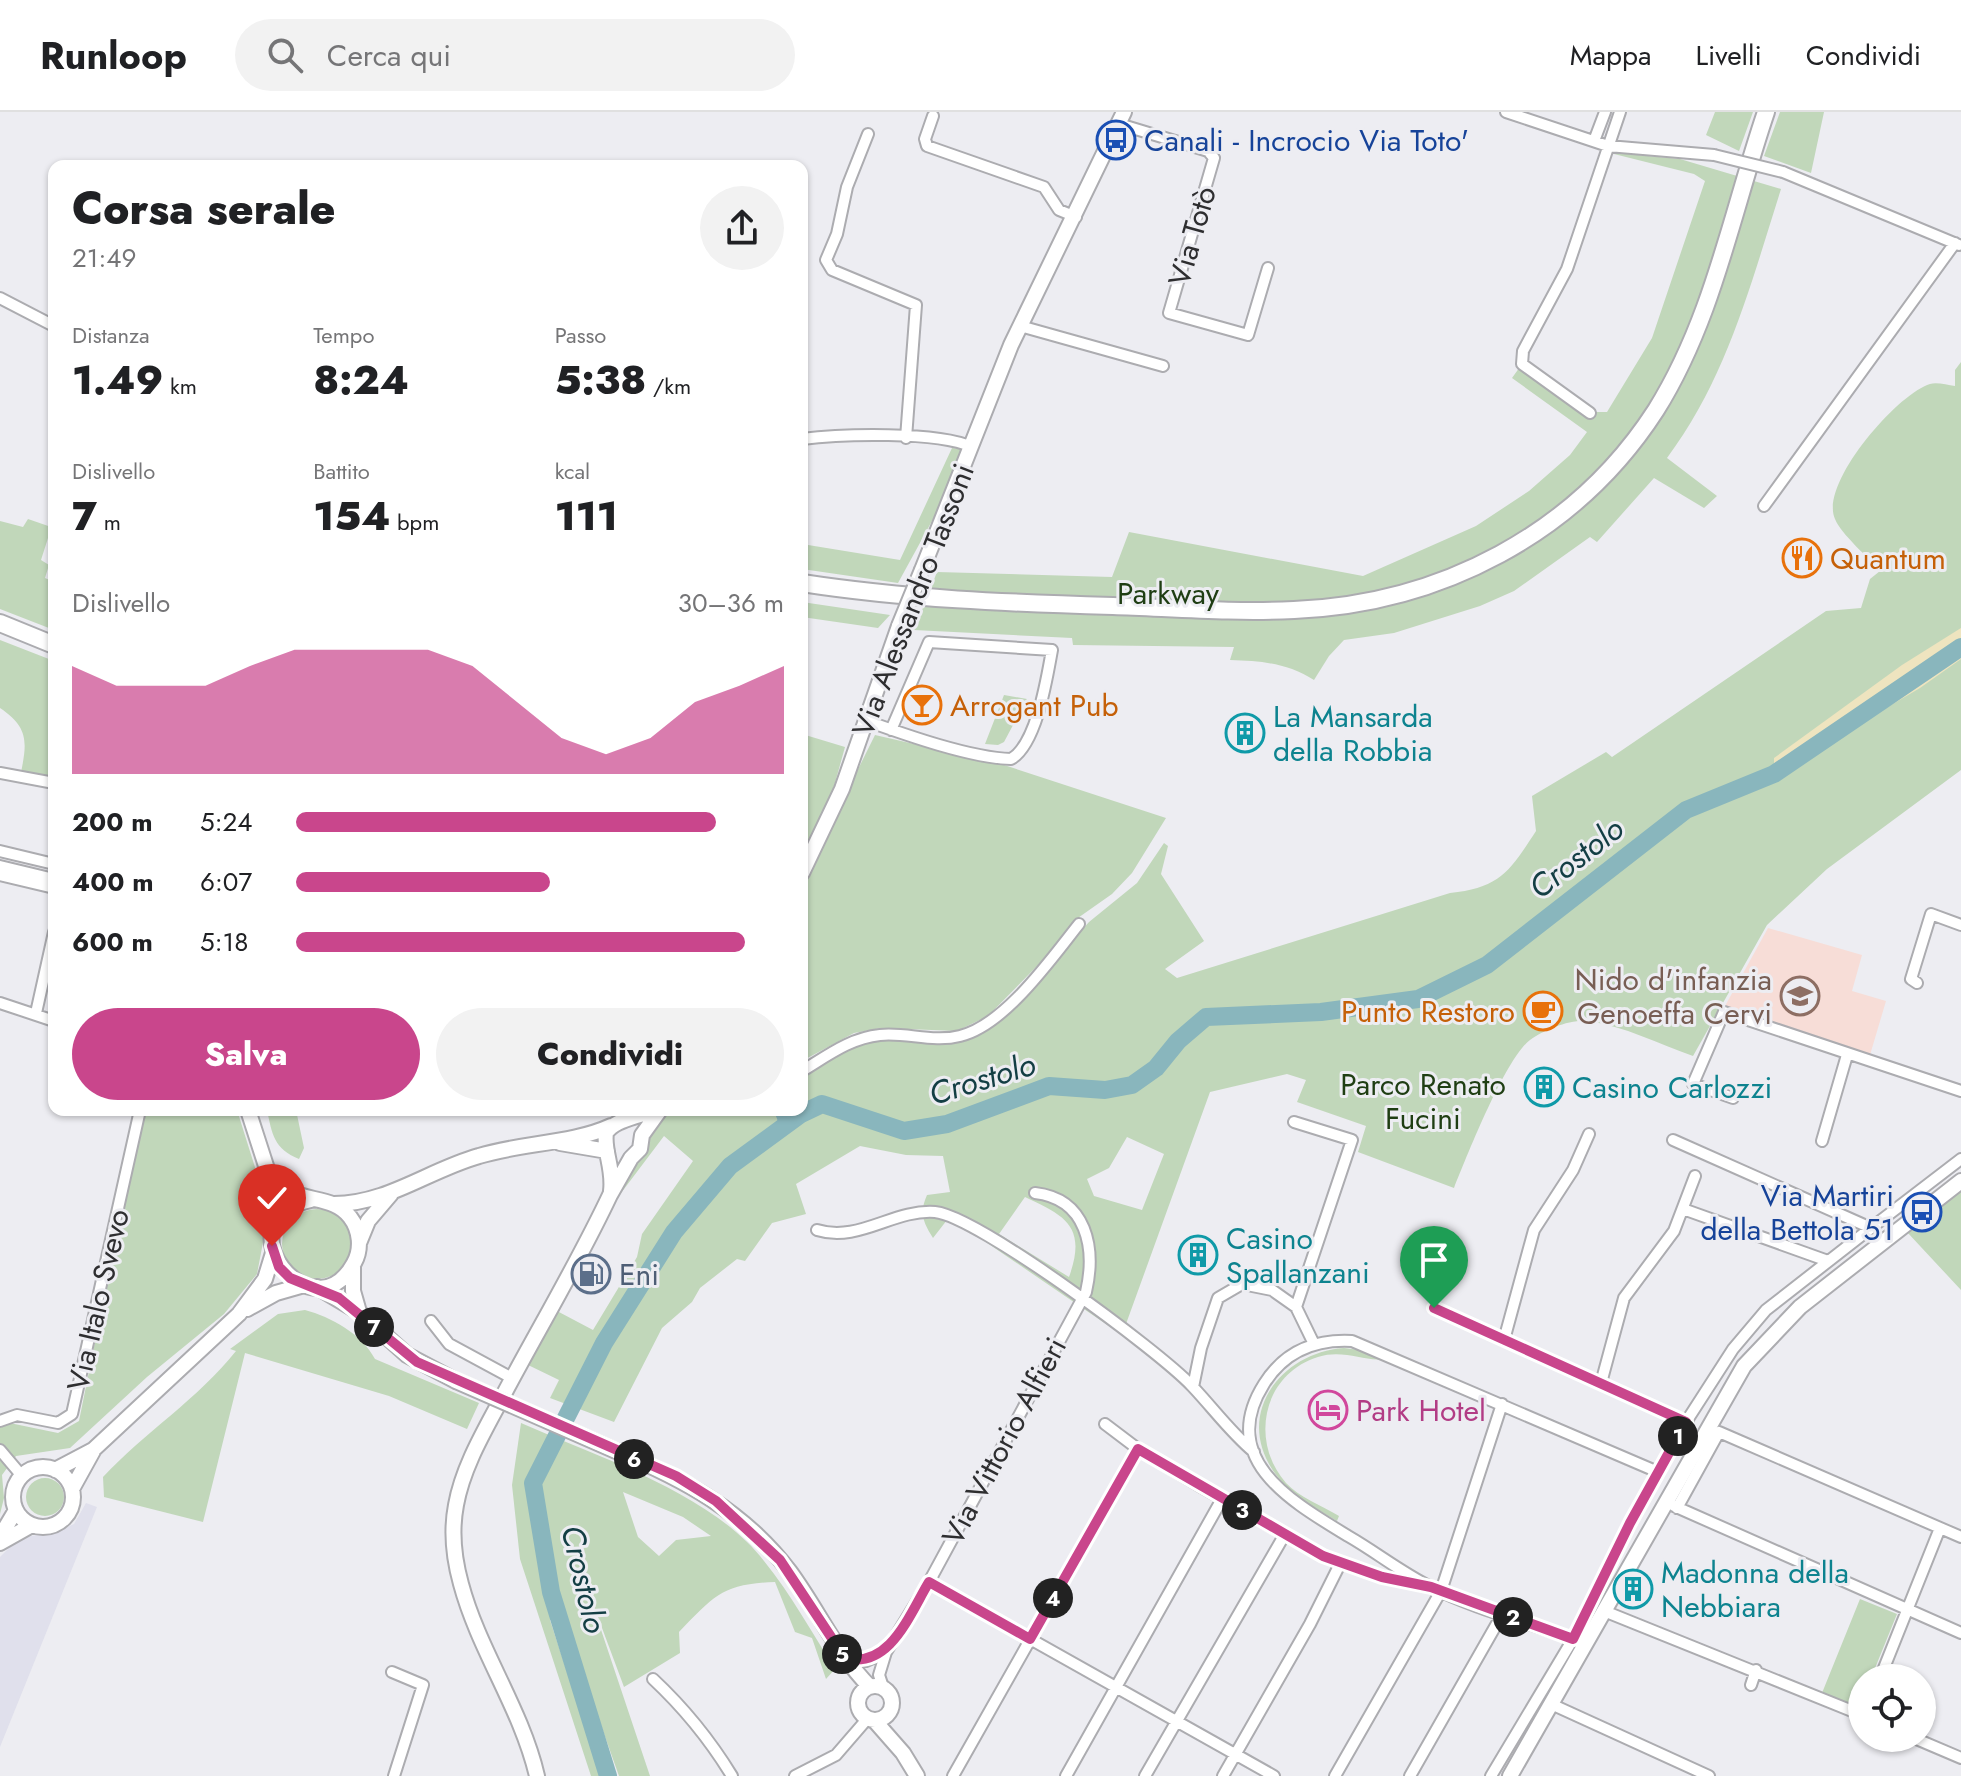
<!DOCTYPE html>
<html lang="it">
<head>
<meta charset="utf-8">
<style>
	:root { --surface:#fff; --page:#f2f2f2; --text:#202124; --muted:#757577; --line:#e0e0e0; --accent:#c9468c }
	body { margin:0; font-family:Jost,sans-serif; background:var(--page); color:var(--text); height:100vh; display:flex; flex-direction:column; font-size:30px; white-space:nowrap }
	* { box-sizing:border-box; margin:0 }
	p { font-size:26px; color:var(--muted) }
	.icon { flex:none; width:44px; height:44px; fill:none; stroke:currentColor; stroke-width:2; stroke-linecap:round; stroke-linejoin:round }
	.map { position:relative; flex:1; overflow:hidden }
	.sheet { position:absolute; left:48px; top:48px; width:760px; height:956px; display:flex; flex-direction:column; background:var(--surface); border-radius:16px; box-shadow:0 2px 6px #0004 }
	.sheet>* { flex:none }
	.controls { position:absolute; left:1848px; top:1552px; display:grid; gap:16px }
	.controls a { display:grid; place-items:center; width:88px; height:88px; border-radius:50%; background:var(--surface); box-shadow:0 2px 6px #0004; font-size:40px }
	.pin { position:absolute; display:grid; place-items:center; width:68px; height:68px; color:#fff; margin:-82px -34px; border-radius:50% 50% 50% 0; rotate:-45deg; box-shadow:0 0 8px #0007 }
	.pin .icon { rotate:45deg }
	.km { position:absolute; width:40px; height:40px; margin:-20px; border-radius:50%; background:#222; color:#fff; font-size:22px; line-height:40px; text-align:center }
	.round { display:grid; place-items:center; flex:none; width:84px; height:84px; border-radius:42px; background:var(--page) }
	.summary { display:flex; align-items:center; justify-content:space-between; height:136px; padding:0 24px }
	h1 { font-size:44px; font-weight:800; line-height:60px }
	.figures { display:grid; grid-template-columns:repeat(3,1fr); gap:12px; height:136px; padding:8px 24px }
	.figures div { display:grid; align-content:center }
	.figures b { font-size:40px; font-weight:800 }
	.figures small { font-size:22px; font-weight:400 }
	.figures p { font-size:22px }
	.chart { height:224px; padding:16px 24px }
	.chart p { display:flex; justify-content:space-between }
	.chart svg { width:100%; height:144px; margin-top:8px; fill:var(--accent); opacity:.7 }
	.button { display:flex; gap:16px; margin-top:auto; padding:16px 24px }
	.button a { flex:1; height:92px; border-radius:48px; background:var(--accent); color:#fff; font-size:32px; font-weight:800; line-height:92px; text-align:center }
	.button a+a { background:var(--page); color:var(--text) }
	ul { padding:0 24px; list-style:none; font-size:26px }
	li { display:grid; grid-template-columns:128px 96px 1fr; align-items:center; height:60px }
	li i { height:20px; border-radius:10px; background:var(--accent) }
	header { display:flex; align-items:center; gap:48px; box-sizing:border-box; height:112px; padding:0 40px; background:var(--surface); border-bottom:2px solid var(--line) }
	header strong { font-size:38px }
	nav { display:flex; gap:44px; margin-inline-start:auto; font-size:28px }
	.search { width:560px; height:72px; background:var(--page); display:flex; align-items:center; gap:20px; box-sizing:border-box; padding:0 28px; border-radius:44px; color:var(--muted); font-size:30px }
	.map>svg:first-child { display:block }
	.built { fill:#e0e0ec }
	.education { fill:#f7ddd7 }
	.green { fill:#c1d7ba; fill-rule:evenodd }
	.sand { fill:#eee4bf }
	.lines { fill:none; stroke-linecap:round; stroke-linejoin:round }
	.canal { stroke:#89b6bd; stroke-width:10 }
	.river { stroke:#89b6bd; stroke-width:18 }
	.street-casing { stroke:#acacb0; stroke-width:14 }
	.secondary-casing { stroke:#acacb0; stroke-width:18 }
	.primary-casing { stroke:#acacb0; stroke-width:20 }
	.street { stroke:#fff; stroke-width:10 }
	.secondary { stroke:#fff; stroke-width:14 }
	.primary { stroke:#fff; stroke-width:16 }
	.street-bridge-casing { stroke:#acacb0; stroke-width:14; stroke-linecap:butt }
	.secondary-bridge-casing { stroke:#acacb0; stroke-width:18; stroke-linecap:butt }
	.street-bridge { stroke:#fff; stroke-width:10 }
	.secondary-bridge { stroke:#fff; stroke-width:14 }
	.route-casing { stroke:#fff; stroke-width:16 }
	.route { stroke:#c9468c; stroke-width:10 }
	.labels { text-anchor:middle; dominant-baseline:central; stroke-width:6; stroke-linejoin:round; paint-order:stroke }
	.transit-label { font-size:30px; fill:#164399; stroke:#ededf2; text-anchor:start }
	.street-label { font-size:30px; fill:#2e2e30; stroke:#ededf2 }
	.food-label { font-size:30px; fill:#c56008; stroke:#ededf2; text-anchor:start }
	.park-label { font-size:30px; fill:#1f3e13; stroke:#ededf2 }
	.culture-label { font-size:30px; fill:#0d838f; stroke:#ededf2; text-anchor:start }
	.education-label { font-size:30px; fill:#785e54; stroke:#ededf2; text-anchor:end }
	.service-label { font-size:30px; fill:#4e5e75; stroke:#ededf2; text-anchor:start }
	.hotel-label { font-size:30px; fill:#b23c85; stroke:#ededf2; text-anchor:start }
	.water-label { font-size:32px; font-style:italic; fill:#133e44; stroke:#ededf2 }
</style>
</head>
<body>
<header>
<strong>Runloop</strong>
<div class="search"><svg class="icon" aria-label="search" viewBox="0 0 24 24"><circle cx="10" cy="10" r="6"/><path d="M15 15l6 6"/></svg>Cerca qui</div>
<nav><a>Mappa</a><a>Livelli</a><a>Condividi</a></nav>
</header>
<div class="map">
<svg width="1961" height="1664" viewBox="0 0 1961 1664">
	<rect width="100%" height="100%" fill="#ededf2"/>
	<path class="built" d="M86,1391L97,1395L0,1635V1445L19,1426L56,1420L74,1412Z"/>
	<path class="education" d="M1768,816L1862,843L1852,879L1886,889L1870,943L1725,894Z"/>
	<path class="green" d="M1715,0H1753L1739,39L1706,23Z
		M1780,0H1824L1811,61L1764,44Z
		M1606,40L1680,47L1781,77C1751,171 1727,266 1667,346L1717,384L1704,396L1654,366L1597,430L1590,425L1514,479L1480,494L1394,521L1344,528L1329,544L1314,568C1287,551 1262,549 1230,548L1234,535L1073,533L1072,526L914,518L937,460L1112,465L1129,420L1363,464L1476,414L1529,379L1570,343L1587,320L1512,266L1522,252L1590,300H1607L1652,226L1705,69L1694,62Z
		M1961,250V658L1827,757L1767,813L1693,944C1659,932 1624,914 1588,909C1570,907 1544,918 1530,928C1505,947 1467,1044 1454,1076L1358,1040L1366,1014L1297,990L1306,968L1287,962L1210,980L1122,1223L961,1113L947,1108L933,1126C923,1110 919,1101 927,1083L950,1080L943,1044L906,1043L860,1034L796,1072L806,1102L772,1111L745,1149L737,1147L700,1176L692,1190L662,1216L614,1310L550,1286L559,1268L526,1252L557,1199L593,1218L637,1145L642,1122L693,1049L664,1024L618,1085L631,1054L644,1044L650,1021L667,998H802V963L852,935L870,929L965,927L1000,909L1089,810L1137,771L1164,731L1168,734L1161,762L1204,829L1165,857L1177,866L1450,781C1500,776 1510,759 1536,719L1532,684L1606,640L1612,645L1826,499L1861,496L1870,467L1880,459C1868,445 1841,422 1835,407C1819,372 1897,282 1930,272C1937,270 1947,273 1955,274V258ZM1127,1025L1164,1042L1142,1098L1094,1084L1087,1067L1109,1056ZM1025,1085C1066,1104 1087,1115 1069,1165L999,1122Z
		M952,336L962,337L938,398L898,471L802,457V432L900,448Z
		M28,407L54,416V427L48,426L41,448L49,453L45,466L54,470V518L0,497V409L23,415Z
		M802,490L890,503L878,516L802,505Z
		M0,528L54,549V669L20,665C27,632 30,616 0,596Z
		M1004,583L1027,587L1004,630L998,633L985,632Z
		M802,622L845,635L830,689L802,744Z
		M875,623L1001,652L1166,706L1132,761L1112,782L1075,808L1039,852L988,904L957,919L881,916L854,921L802,949V770Z
		M142,998H237L264,1084L265,1120L257,1162L224,1202L147,1265L70,1336L16,1344L2,1363L4,1386L0,1402V1309L58,1321L79,1309Z
		M267,998H296L304,1036L299,1047C274,1037 272,1022 267,998Z
		M1961,1078V1178L1907,1120Z
		M282 1132a35 35 0 1 1 70 0a35 35 0 1 1-70 0Z
		M305,1198C331,1205 362,1222 375,1247L479,1291L467,1317L389,1284L245,1241L203,1410L104,1385L103,1365C145,1320 198,1287 236,1239L230,1237L278,1202Z
		M1344,1236L1368,1239L1384,1247C1364,1250 1344,1237 1318,1245C1263,1262 1249,1329 1286,1371C1299,1385 1322,1394 1339,1404L1337,1409C1316,1396 1292,1384 1277,1364C1232,1306 1278,1241 1344,1236Z
		M521,1311C596,1344 713,1382 764,1449C791,1482 812,1521 835,1557L826,1567L812,1526L795,1520L775,1470C723,1472 715,1483 679,1520L680,1541L624,1575L586,1473L650,1664H619L562,1503L550,1508L601,1664H591L520,1447L512,1373ZM623,1380L683,1405L711,1424L676,1428L659,1444L638,1425Z
		M26 1385a19 19 0 1 1 38 0a19 19 0 1 1-38 0Z
		M1860,1487L1897,1502L1871,1566H1862L1858,1597L1822,1581Z"/>
	<path class="sand" d="M1961,516V547L1920,576L1774,662V646L1902,553Z"/>
	<g class="lines">
		<path class="canal" d="M779,998L785,1014"/>
		<path class="river" d="M608,1664L551,1480L533,1371L604,1231L674,1120L730,1054L801,1002L822,992L904,1019L947,1012L1049,974L1105,978L1132,973L1156,956L1178,929L1206,905L1321,900L1418,887L1487,853L1686,698L1774,662L1961,535"/>
		<g class="street-casing">
			<path id="street" d="M1506,0L1608,34L1714,43
				M933,4L925,27L927,34L1044,75L1059,98L1076,105
				M1119,12L1208,39L1214,46L1169,201L1248,223L1268,156
				M868,22L847,75L837,122L826,148L832,158L916,193L906,326
				M1594,29L1605,0
				M1783,60L1959,133
				M0,186L54,214
				M1020,214L1163,254
				M1590,301L1522,252L1523,239L1567,157L1620,0
				M802,327C841,322 937,319 972,335
				M1764,394L1955,131
				M867,609C906,623 971,646 1011,647C1037,632 1047,565 1052,538L929,530L891,618
				M0,661L54,671
				M0,739L54,752
				M0,754L54,767
				M0,763L54,776
				M1917,871L1911,867L1931,802L1961,813
				M0,891L54,909
				M36,901L54,820
				M802,959C827,944 850,926 880,923C906,920 933,931 960,924C1005,913 1051,847 1079,812
				M1733,986L1693,972L1724,900L1961,979
				M1294,1010L1352,1028L1296,1195L1314,1232
				M1673,1028L1871,1116L1961,1047
				M1822,1029L1847,943
				M1683,1097L1828,1149
				M817,1118C859,1131 893,1097 935,1100C977,1104 1158,1238 1192,1274C1213,1296 1230,1320 1254,1340
				M1434,1196L1686,1310
				M431,1209L449,1232L512,1266
				M1504,1228L1534,1118L1573,1058L1589,1022
				M1601,1271L1624,1186L1674,1119L1695,1064
				M1193,1275L1201,1236L1218,1186L1242,1172L1272,1178L1296,1195
				M0,1309L17,1303L58,1311L72,1302L140,998
				M1105,1312L1138,1337L1203,1376L1323,1444L1382,1465L1425,1474
				M0,1338L22,1364
				M1674,1394L1961,1521
				M1677,1396L1719,1320L1961,1425
				M929,1470L1274,1664
				M1604,1499L1862,1603
				M1573,1527C1527,1510 1475,1497 1431,1475C1402,1461 1376,1440 1348,1424C1294,1391 1216,1348 1264,1272C1284,1240 1315,1227 1352,1229L1658,1360
				M846,1547L866,1549L886,1540
				M392,1560L423,1573L394,1664
				M1880,1566L1940,1416
				M653,1567C684,1596 710,1628 732,1664
				M1751,1573L1756,1558
				M884,1578L879,1563L886,1540L929,1470L1086,1180C1096,1136 1087,1087 1035,1081
				M1551,1592L1709,1664
				M1914,1626L1961,1646
				M795,1664L836,1643L868,1606
				M953,1664L1138,1337
				M1066,1664L1222,1387
				M1145,1664L1285,1422
				M1223,1664L1310,1512L1341,1450
				M1335,1664L1441,1479L1502,1292
				M1410,1664L1503,1501
				M1491,1664L1573,1527L1630,1411L1686,1310L1733,1237L1766,1198L1871,1116"/>
		</g>
		<g class="secondary-casing">
			<path id="secondary" d="M922,458L1011,233L1124,0
				M802,761L842,677L899,514
				M248,998L267,1057L278,1108
				M560,1031L607,1039
				M267,1057C274,1064 281,1074 289,1079C309,1090 335,1085 350,1105C360,1118 362,1137 354,1151C313,1227 218,1108 311,1088
				M611,1079C614,1056 603,1038 606,1021C615,1007 637,1006 652,998
				M334,1092C387,1092 429,1058 479,1044C520,1031 572,1032 611,1014
				M359,1131L368,1109L391,1082
				M353,1153V1179L359,1200
				M317,1175L359,1200L407,1243L456,1269
				M247,1197L276,1181L304,1173
				M616,1339C684,1367 745,1400 790,1460C818,1498 837,1542 870,1575
				M13 1385a30 30 0 1 1 60 0a30 30 0 1 1-60 0Z
				M55,1358L93,1338L239,1202L265,1167L273,1141
				M72,1377L93,1339
				M0,1425L16,1398
				M0,1431L32,1413
				M858 1591a17 17 0 1 1 34 0a17 17 0 1 1-34 0Z
				M874,1608L903,1641L917,1664
				M537,1664C521,1596 479,1539 461,1472C454,1447 451,1419 456,1393C463,1354 485,1318 504,1282C539,1216 578,1151 610,1083L631,1046L640,1037L642,1023L660,998
				M1510,1664L1744,1254L1800,1195L1961,1069"/>
		</g>
		<g class="primary-casing">
			<path id="primary" d="M802,471C906,487 1008,491 1113,494C1173,496 1234,501 1294,498C1440,492 1576,422 1656,298C1713,207 1732,100 1766,0
				M0,511L54,533"/>
		</g>
		<use href="#street" class="street"/>
		<use href="#secondary" class="secondary"/>
		<use href="#primary" class="primary"/>
		<g class="street-bridge-casing">
			<path id="street-bridge" d="M1714,43L1783,60"/>
		</g>
		<g class="secondary-bridge-casing">
			<path id="secondary-bridge" d="M899,514L922,458
				M456,1269L616,1339"/>
		</g>
		<use href="#street-bridge" class="street-bridge"/>
		<use href="#secondary-bridge" class="secondary-bridge"/>
	</g>
	<g class="lines">
		<g class="route-casing">
			<path id="route" d="M272,1134L279,1155L290,1166L339,1186L417,1250L676,1364L716,1389L780,1448L845,1546C890,1557 909,1503 929,1470L1030,1527L1138,1337L1323,1444L1382,1465L1431,1475L1573,1527L1630,1411L1686,1310L1434,1196"/>
		</g>
		<use href="#route" class="route"/>
	</g>
	<defs>
		<g id="bus-ring" transform="scale(2)"><circle r="9.5" fill="#ededf2" stroke="#1a4fb4" stroke-width="1.5"/><path d="M-5-6H5V4H4V6H2V4H-2V6H-4V4H-5ZM-3.5-4V0h7V-4ZM-3.5 1.2v1.5H-2V1.2ZM2 1.2v1.5H3.5V1.2Z" fill="#1a4fb4"/></g>
		<g id="restaurant-ring" transform="scale(2)"><circle r="9.5" fill="#ededf2" stroke="#e8710a" stroke-width="1.5"/><path d="M-5-6h1v4h1v-4h1v4h1v-4h1v5L-1.5 .5V6h-2V.5L-5-1ZM5-6V6H3V1.5H1.5Q1.5-4 5-6Z" fill="#e8710a"/></g>
		<g id="bar-ring" transform="scale(2)"><circle r="9.5" fill="#ededf2" stroke="#e8710a" stroke-width="1.5"/><path d="M-6-5H6L.8 .8V4.5H3.5V6h-7V4.5H-.8V.8Z" fill="#e8710a"/></g>
		<g id="building-ring" transform="scale(2)"><circle r="9.5" fill="#ededf2" stroke="#0f9aa8" stroke-width="1.5"/><path d="M-4-6H4V6H1V3H-1V6H-4ZM-2.5-4.3h1.7v1.8h-1.7ZM.8-4.3h1.7v1.8H.8ZM-2.5-1h1.7V.8h-1.7ZM.8-1h1.7V.8H.8Z" fill="#0f9aa8"/></g>
		<g id="school-ring" transform="scale(2)"><circle r="9.5" fill="#ededf2" stroke="#8d6e63" stroke-width="1.5"/><path d="M0-5L7-2L0 1L-7-2ZM-4 1L0 2.5L4 1V4Q0 6-4 4Z" fill="#8d6e63"/></g>
		<g id="cafe-ring" transform="scale(2)"><circle r="9.5" fill="#ededf2" stroke="#e8710a" stroke-width="1.5"/><path d="M-5.5-4.5H6V0H3Q3 3.5 0 3.5H-2.5Q-5.5 3.5-5.5 0ZM3-3.2v2h1.7v-2ZM-6 4.5H4V6H-6Z" fill="#e8710a"/></g>
		<g id="fuel-ring" transform="scale(2)"><circle r="9.5" fill="#ededf2" stroke="#5c6f8a" stroke-width="1.5"/><path d="M-5.5-6h7V0h2V4h1.3V-2.5L3-4.5l.8-.8L6-3V5H2.5V1h-1V6h-7ZM-4.2-4.7v3.2H.2V-4.7Z" fill="#5c6f8a"/></g>
		<g id="hotel-ring" transform="scale(2)"><circle r="9.5" fill="#ededf2" stroke="#d1479c" stroke-width="1.5"/><path d="M-6-4.5h1.5V1H6V5H4.5V3h-9V5H-6ZM-4 0a1.8 1.8 0 1 1 3.6 0ZM.5 0V-2.5h3Q6-2.5 6 0Z" fill="#d1479c"/></g>
	</defs>
	<g fill-rule="evenodd">
		<use href="#bus-ring" x="1116" y="28"/>
		<use href="#restaurant-ring" x="1802" y="446"/>
		<use href="#bar-ring" x="922" y="593"/>
		<use href="#building-ring" x="1245" y="621"/>
		<use href="#school-ring" x="1800" y="884"/>
		<use href="#cafe-ring" x="1543" y="899"/>
		<use href="#building-ring" x="1544" y="975"/>
		<use href="#bus-ring" x="1922" y="1100"/>
		<use href="#building-ring" x="1198" y="1143"/>
		<use href="#fuel-ring" x="591" y="1162"/>
		<use href="#hotel-ring" x="1328" y="1298"/>
		<use href="#building-ring" x="1633" y="1477"/>
	</g>
	<g class="labels">
		<g class="transit-label">
			<text x="1144" y="28">Canali - Incrocio Via Toto'</text>
			<text x="1894" y="1083" text-anchor="end">Via Martiri<tspan x="1894" dy="34">della Bettola 51</tspan></text>
		</g>
		<g class="street-label">
			<text transform="translate(1192 124) rotate(-74)">Via Totò</text>
			<text transform="translate(913 488) rotate(-69)">Via Alessandro Tassoni</text>
			<text transform="translate(98 1188) rotate(-77)">Via Italo Svevo</text>
			<text transform="translate(1004 1329) rotate(-62)">Via Vittorio Alfieri</text>
		</g>
		<g class="food-label">
			<text x="1830" y="446">Quantum</text>
			<text x="950" y="593">Arrogant Pub</text>
			<text x="1515" y="899" text-anchor="end">Punto Restoro</text>
		</g>
		<g class="park-label">
			<text x="1168" y="481">Parkway</text>
			<text x="1423" y="972">Parco Renato<tspan x="1423" dy="34">Fucini</tspan></text>
		</g>
		<g class="culture-label">
			<text x="1273" y="604">La Mansarda<tspan x="1273" dy="34">della Robbia</tspan></text>
			<text x="1572" y="975">Casino Carlozzi</text>
			<text x="1226" y="1126">Casino<tspan x="1226" dy="34">Spallanzani</tspan></text>
			<text x="1661" y="1460">Madonna della<tspan x="1661" dy="34">Nebbiara</tspan></text>
		</g>
		<g class="education-label">
			<text x="1772" y="867">Nido d'infanzia<tspan x="1772" dy="34">Genoeffa Cervi</tspan></text>
		</g>
		<g class="service-label">
			<text x="619" y="1162">Eni</text>
		</g>
		<g class="hotel-label">
			<text x="1356" y="1298">Park Hotel</text>
		</g>
		<g class="water-label">
			<text transform="translate(1576 746) rotate(-38)">Crostolo</text>
			<text transform="translate(982 967) rotate(-17)">Crostolo</text>
			<text transform="translate(584 1467) rotate(77)">Crostolo</text>
		</g>
	</g>
</svg>
<div class="controls">
<a><svg class="icon" aria-label="locate" viewBox="0 0 24 24"><circle cx="12" cy="12" r="6"/><path d="M12 2v4M12 18v4M2 12h4M18 12h4"/></svg></a>
</div>
<div class="pin" style="left:1434px;top:1196px;background:#1e9e55"><svg class="icon" aria-label="arrive" viewBox="0 0 24 24"><path d="M6 21V4h12l-3 4 3 4H6"/></svg></div>
<div class="pin" style="left:272px;top:1134px;background:#d93025"><svg class="icon" aria-label="check" viewBox="0 0 24 24"><path d="M5 12l5 5 9-10"/></svg></div>
<b class="km" style="left:1678px;top:1324px">1</b>
<b class="km" style="left:1513px;top:1505px">2</b>
<b class="km" style="left:1242px;top:1398px">3</b>
<b class="km" style="left:1053px;top:1486px">4</b>
<b class="km" style="left:842px;top:1542px">5</b>
<b class="km" style="left:634px;top:1347px">6</b>
<b class="km" style="left:374px;top:1215px">7</b>
<section class="sheet">
<div class="summary"><div><h1>Corsa serale</h1><p>21:49</p></div><a class="round"><svg class="icon" aria-label="share" viewBox="0 0 24 24"><path d="M12 15V3M7 8l5-5 5 5M5 13v7h14v-7"/></svg></a></div>
<div class="figures">
<div><p>Distanza</p><b>1.49<small> km</small></b></div>
<div><p>Tempo</p><b>8:24</b></div>
<div><p>Passo</p><b>5:38<small> /km</small></b></div>
</div>
<div class="figures">
<div><p>Dislivello</p><b>7<small> m</small></b></div>
<div><p>Battito</p><b>154<small> bpm</small></b></div>
<div><p>kcal</p><b>111</b></div>
</div>
<div class="chart"><p><span>Dislivello</span>30–36 m</p>
<svg viewBox="0 0 160 44" preserveAspectRatio="none"><path d="M0 44V11L10 17L20 17L30 17L40 11L50 6L60 6L70 6L80 6L90 11L100 22L110 33L120 38L130 33L140 22L150 17L160 11V44z"/></svg>
</div>
<ul>
<li><b>200 m</b>5:24<i style="width:86%"></i></li>
<li><b>400 m</b>6:07<i style="width:52%"></i></li>
<li><b>600 m</b>5:18<i style="width:92%"></i></li>
</ul>
<div class="button"><a>Salva</a><a>Condividi</a></div>
</section>
</div>
</body>
</html>
